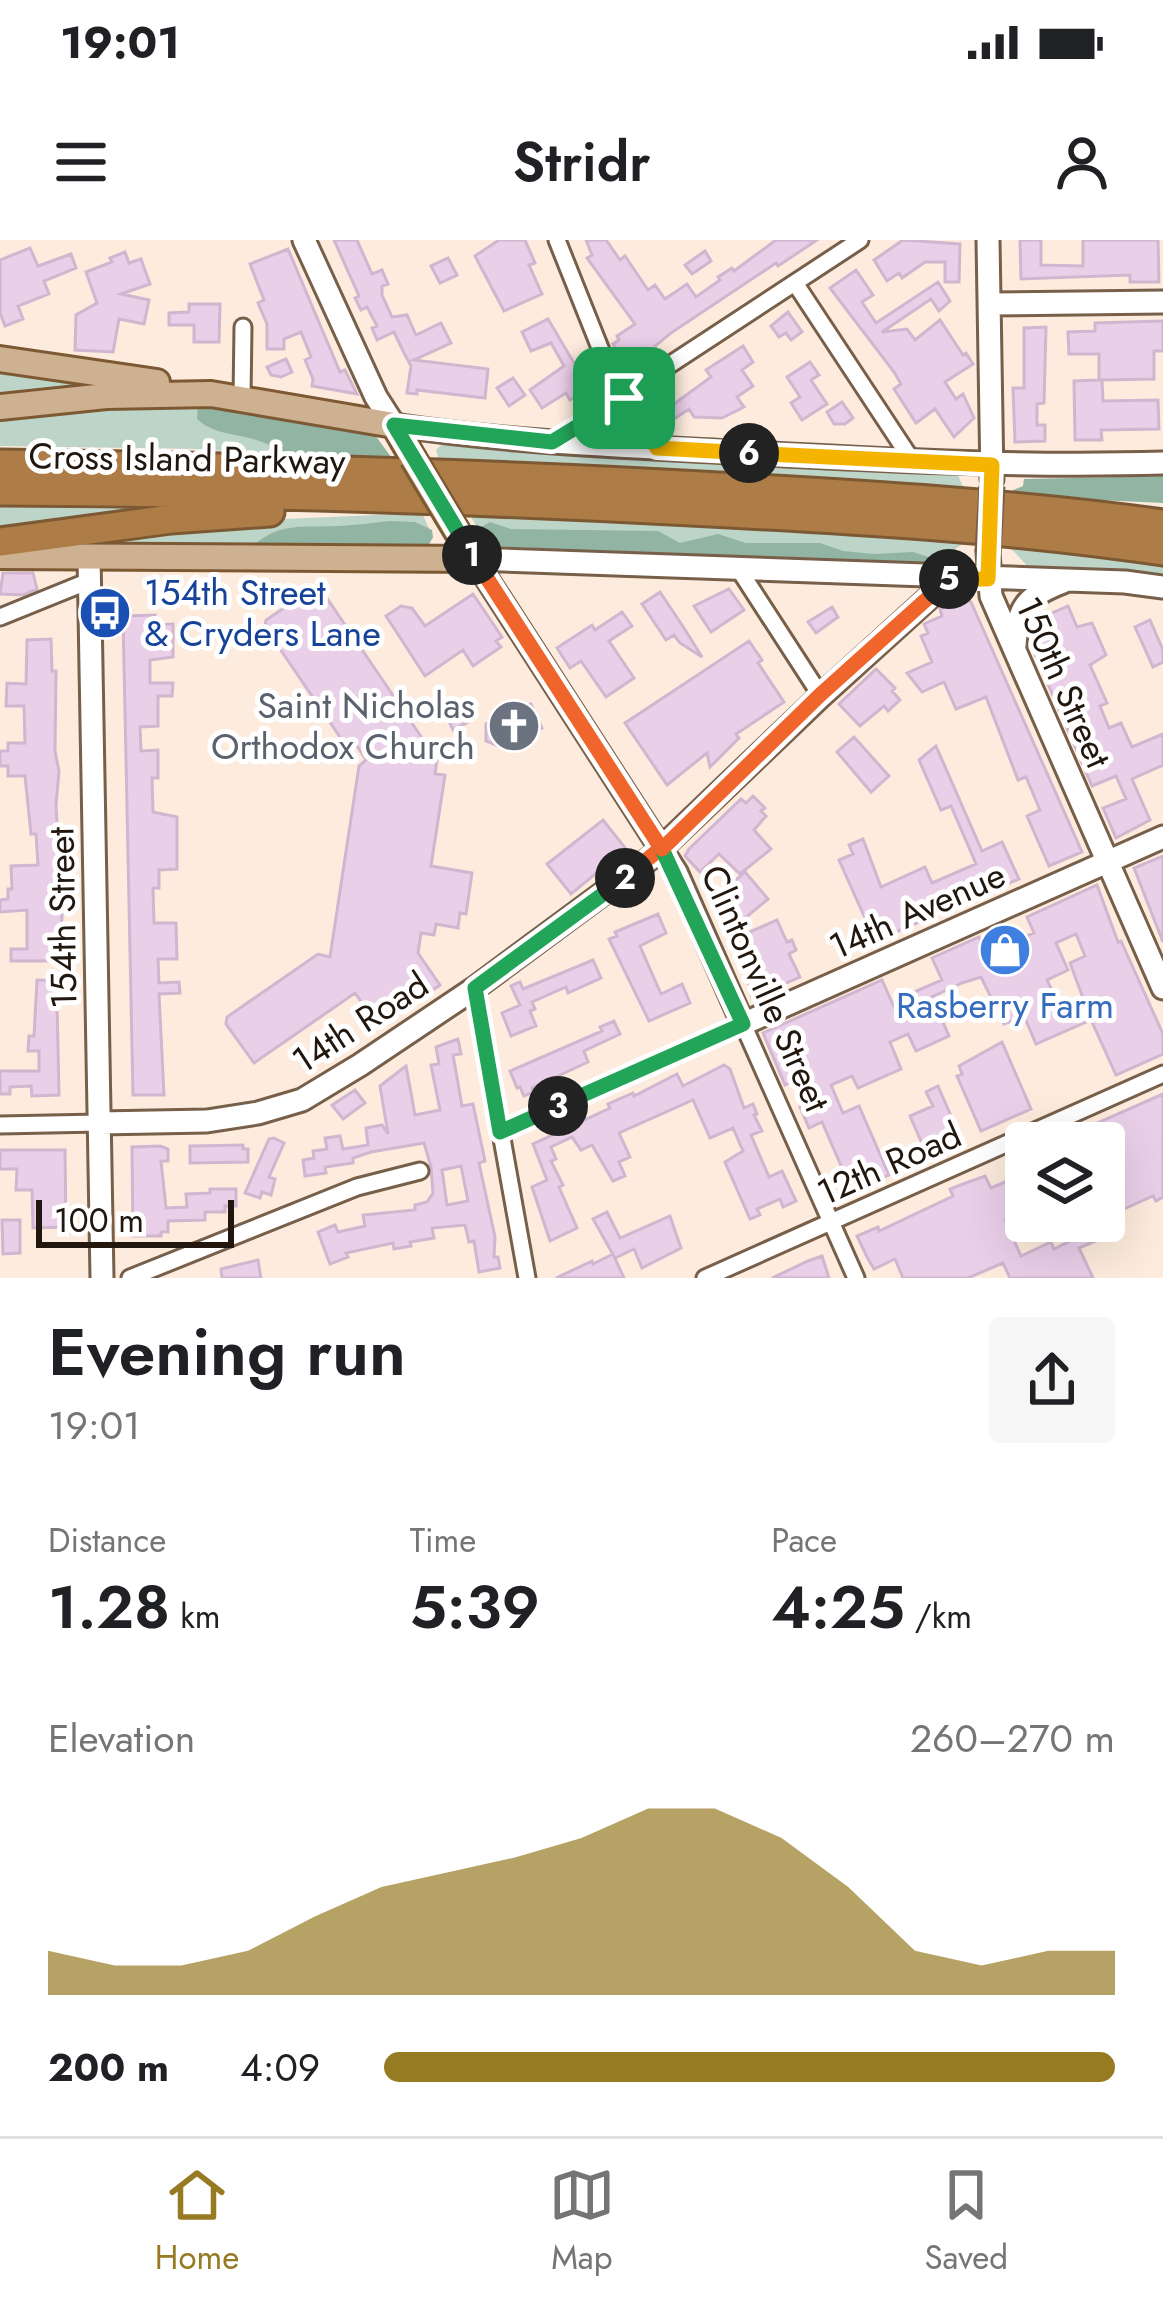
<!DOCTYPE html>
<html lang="en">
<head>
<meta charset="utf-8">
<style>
	:root { --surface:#fff; --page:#f6f6f6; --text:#202124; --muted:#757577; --line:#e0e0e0; --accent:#967b23 }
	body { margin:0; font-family:Jost,sans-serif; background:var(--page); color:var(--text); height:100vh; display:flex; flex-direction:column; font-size:45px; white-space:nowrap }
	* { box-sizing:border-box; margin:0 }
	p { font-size:39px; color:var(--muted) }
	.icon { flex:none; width:66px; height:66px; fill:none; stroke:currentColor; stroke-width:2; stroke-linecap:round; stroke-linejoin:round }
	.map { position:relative; height:1038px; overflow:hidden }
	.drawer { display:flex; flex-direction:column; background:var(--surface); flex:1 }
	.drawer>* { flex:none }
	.tools { position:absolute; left:1005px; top:882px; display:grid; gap:24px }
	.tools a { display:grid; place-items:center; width:120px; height:120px; border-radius:12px; background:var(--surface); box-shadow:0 12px 48px #0002; font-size:60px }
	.scale { position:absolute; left:36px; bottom:30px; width:198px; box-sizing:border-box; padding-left:12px; border:6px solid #21170e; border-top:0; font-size:33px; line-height:42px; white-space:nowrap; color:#21170e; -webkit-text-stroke:9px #fff; paint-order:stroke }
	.pin { position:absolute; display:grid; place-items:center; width:102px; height:102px; color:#fff; margin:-51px; border-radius:24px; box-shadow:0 6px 18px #0006 }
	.km { position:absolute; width:60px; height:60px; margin:-30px; border-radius:50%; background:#222; color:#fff; font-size:33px; line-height:60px; text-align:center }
	.round { display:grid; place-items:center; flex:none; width:126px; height:126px; border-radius:12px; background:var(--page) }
	.headline { display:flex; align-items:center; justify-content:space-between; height:204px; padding:0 48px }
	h1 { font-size:66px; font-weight:600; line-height:90px }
	.metrics { display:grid; grid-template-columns:repeat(3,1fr); gap:18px; height:204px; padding:12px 48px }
	.metrics div { display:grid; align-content:center }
	.metrics b { font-size:60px; font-weight:600 }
	.metrics small { font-size:33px; font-weight:400 }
	.metrics p { font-size:33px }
	.chart { height:336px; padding:24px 48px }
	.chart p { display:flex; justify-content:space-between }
	.chart svg { width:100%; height:216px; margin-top:12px; fill:var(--accent); opacity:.7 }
	ul { padding:0 48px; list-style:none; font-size:39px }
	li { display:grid; grid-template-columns:192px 144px 1fr; align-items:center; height:90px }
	li i { height:30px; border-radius:15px; background:var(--accent) }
	.status { display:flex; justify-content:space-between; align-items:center; height:84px; padding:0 60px; background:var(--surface); direction:ltr }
	.status svg { height:33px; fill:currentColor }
	header { display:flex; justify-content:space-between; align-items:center; height:156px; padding:0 48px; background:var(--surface); font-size:54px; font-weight:600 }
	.tabs { display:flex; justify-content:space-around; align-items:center; height:168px; border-top:3px solid var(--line); background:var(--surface); font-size:33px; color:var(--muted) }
	.tabs a { display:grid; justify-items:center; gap:6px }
	.tabs .current { color:var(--accent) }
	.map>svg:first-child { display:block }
	.green { fill:#bdd5c8 }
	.forest { fill:#92b4a3 }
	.building { fill:#eacfe9; stroke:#d1b6d0; stroke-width:3; fill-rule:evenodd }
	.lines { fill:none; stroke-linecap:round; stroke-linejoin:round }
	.street-casing { stroke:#775f49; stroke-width:21 }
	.secondary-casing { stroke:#775f49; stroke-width:27 }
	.primary-casing { stroke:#7d5933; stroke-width:30 }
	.highway-casing { stroke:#7d5933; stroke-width:33 }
	.street { stroke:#fff; stroke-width:15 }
	.secondary { stroke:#fff; stroke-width:21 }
	.primary { stroke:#ceb191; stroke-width:24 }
	.highway { stroke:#ae7d47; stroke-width:27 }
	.secondary-bridge-casing { stroke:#775f49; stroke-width:27; stroke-linecap:butt }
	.primary-bridge-casing { stroke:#7d5933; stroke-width:30; stroke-linecap:butt }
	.secondary-bridge { stroke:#fff; stroke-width:21 }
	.primary-bridge { stroke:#ceb191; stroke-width:24 }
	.split-1-casing { stroke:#fff; stroke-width:24 }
	.split-2-casing { stroke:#fff; stroke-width:24 }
	.split-3-casing { stroke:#fff; stroke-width:24 }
	.split-4-casing { stroke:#fff; stroke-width:24 }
	.split-5-casing { stroke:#fff; stroke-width:24 }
	.split-6-casing { stroke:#fff; stroke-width:24 }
	.split-7-casing { stroke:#fff; stroke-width:24 }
	.split-1 { stroke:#22a559; stroke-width:15 }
	.split-2 { stroke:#f0652b; stroke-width:15 }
	.split-3 { stroke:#22a559; stroke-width:15 }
	.split-4 { stroke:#22a559; stroke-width:15 }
	.split-5 { stroke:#f0652b; stroke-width:15 }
	.split-6 { stroke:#f5b400; stroke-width:15 }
	.split-7 { stroke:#f5b400; stroke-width:15 }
	.labels { text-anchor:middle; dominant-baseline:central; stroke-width:10; stroke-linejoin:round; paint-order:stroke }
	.street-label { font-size:36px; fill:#21170e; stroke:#fff }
	.transit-label { font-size:36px; fill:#164399; stroke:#fff; text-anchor:start }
	.worship-label { font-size:36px; fill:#5b616d; stroke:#fff; text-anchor:end }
	.shop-label { font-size:36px; fill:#366cbe; stroke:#fff }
</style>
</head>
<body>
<div class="status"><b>19:01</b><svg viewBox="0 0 49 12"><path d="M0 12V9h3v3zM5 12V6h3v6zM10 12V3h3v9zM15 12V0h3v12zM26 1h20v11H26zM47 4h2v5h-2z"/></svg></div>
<header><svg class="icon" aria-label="menu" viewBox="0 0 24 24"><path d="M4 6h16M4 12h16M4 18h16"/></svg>Stridr<svg class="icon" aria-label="person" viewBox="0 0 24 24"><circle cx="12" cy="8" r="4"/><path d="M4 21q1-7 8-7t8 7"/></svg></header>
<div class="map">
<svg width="1163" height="1038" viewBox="0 0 1163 1038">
	<rect width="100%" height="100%" fill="#fdecdd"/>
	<path class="green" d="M0,132L83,144V150L0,159Z
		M198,165L262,172L374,194L394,221L194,209L0,206V174L68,166Z
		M443,203L635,218L958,235L962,245L971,252L440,223L436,210Z
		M0,263H122L125,267L215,269L0,295Z
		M422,273L433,297L428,306L67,304L216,282Z
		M469,273L968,301L955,309L950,324L944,327L493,306L486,304Z
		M1007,304L1163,322V334L1030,329Z"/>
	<path class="forest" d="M198,165L262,172L374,194L394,221L272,216L269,205C246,193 216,197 197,179Z
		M1163,236V263L1010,256L1011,251L1023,246L1024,239Z
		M389,281L415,282L432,290L433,297L428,306L254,305C281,281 306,288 339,286C356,285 372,283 389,281Z
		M490,282L511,289L658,291L680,303L718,294L746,303H820L843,311L875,314L913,312L950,324L944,327L493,306L486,304L478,289Z"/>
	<path class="building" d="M334,0H357L372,34L382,30L388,44L382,46V55L392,77L407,75L416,95L441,83L451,103L414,120L488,129L485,158L417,150V154L407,153L411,126L404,113L394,92L377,100L372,88L377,86L367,67L361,70L355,58L359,56Z
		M499,0H525L535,23L529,25L542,54L504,71L475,16Z
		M586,0H606L620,20L625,16L648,50L655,45L665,59L687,44L696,57L720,40L718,37L732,28L734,31L776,0H817L778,26L776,23L671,93L655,106L656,109L626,125L613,104L619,100L617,96L635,84L587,18L592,15Z
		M903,0L960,4L959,42H945V22H925L902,38L899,33L887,41L874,20Z
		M1020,0H1041V25L1083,26V0H1158L1159,42H1130V35L1021,39Z
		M30,8L38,26L71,14L76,28L44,41L49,54L18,66L23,79L5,86L0,73V20Z
		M288,9L340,132L345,130L357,154L312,146L313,139L305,120L311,117L301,92L284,99V109H267V84L258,63L264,60L250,24Z
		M705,11L711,21L692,34L685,25Z
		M125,12L129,23L141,19L150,44L121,54L149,60L144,84L119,79L113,112L75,110L76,75L97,63L86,32L112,22L110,18Z
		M448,18L457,35L440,43L431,26Z
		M856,30L873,55L862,62L876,83L938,42L950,61L939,71L931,59L882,92L907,89L915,100L940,80L963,115L966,113L973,124L945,142L956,159L963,154L974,178L954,197L935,169L916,183L894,149L901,144L894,132L830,48Z
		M189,64H220L219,102H194V85H169V73L189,72Z
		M788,72L802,92L791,100L786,93L779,97L771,86Z
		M548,79L577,128L582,125L596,146L570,160L566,153L542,168L530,150L564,126L551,103L531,111L522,92Z
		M1163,81V111H1154V139L1102,140L1103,161L1158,160L1159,189L1101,190L1102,200H1075L1074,141L1099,140V114H1069L1068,92L1095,91V83Z
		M1046,87L1044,163L1037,164V185H1045V201L1015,202L1013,148H1024V88Z
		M743,106L753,122L742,130L753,146L737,157L744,167L722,178L694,177L689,169L665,185L659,175L711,137L706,130Z
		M286,119L292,132L281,137L271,135L267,127Z
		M810,122L819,135L811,140L827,164L802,180L791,163L800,157L787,137Z
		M513,138L525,155L509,166L497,148Z
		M842,162L853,178L845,184H834L827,172Z
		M3,333H33L37,349L23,355L0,354Z
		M318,345L437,520L435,534L445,535L431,626L472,633L466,674L460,673L458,688L436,684L434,695L421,693L418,713L440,745L379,787L355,753L254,823L226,784L227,777L318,714L330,717L359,526L366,520L357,506L344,503L265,387L266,380Z
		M729,349L744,370L711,392L694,366Z
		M660,352L684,388L702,417L680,403L674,395L666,400L642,364Z
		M473,354L502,397L496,401L501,407L473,426L463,410L425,436L386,376L401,366L412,368L425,386Z
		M956,359L971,362L1082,612L1049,626L1027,576L1040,570L1026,537L1018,540L986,457L956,469L944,442L922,452L907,433L932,422L921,396L928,393L924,384L942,376L940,369Z
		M1068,366L1077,387L1092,383L1106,415L1090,425L1107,463L1100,466L1109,488L1121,483L1132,507L1163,494V525L1132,539L1150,580L1116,598L1103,568L1126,559L1116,536L1092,546L1032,407L1037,405L1032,389L1036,385L1034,381Z
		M832,367L838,377L816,393L808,382Z
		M622,372L632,386L609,401L634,438L606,457L581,421L570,428L557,408L592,385L595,390Z
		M155,375V385L173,384V417L150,420V443H173L172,456H158V486L140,487L141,511L158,510V538H152L153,572L177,577V629L159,630V648H153L154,683H176L177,719H158L159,743L179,742L180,753L159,754L164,855H133L123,376Z
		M1150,380L1163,410V422L1153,427L1135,387Z
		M51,399L52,431H56L55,511L59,531L56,565L62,675L60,721H11V709H27V670L0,672V660L8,659V649H12L11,626L38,625L36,594H31L25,536H8V526H0V511H8V503H25L24,466H6L7,443L26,444L27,400Z
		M749,401L762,420L758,423L784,462L736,494L739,498L710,527L707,513L667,545L625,483Z
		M876,429L895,448L892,451L900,460L888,471L884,466L860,486L839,464Z
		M531,464L542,488L504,508L486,501V484Z
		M468,467L474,479L453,490L447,477Z
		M854,497L889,536L871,552L837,512Z
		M936,506L982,611L1002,602L1019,639L889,695L883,680L869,687L839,620L853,614L849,605L863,599L881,647L925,627L932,643L976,624L951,566L941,570L919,520Z
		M753,556L765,568L761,571L766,576L754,590L771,609L740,634L719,614L700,632L685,616L689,609L741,559L746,563Z
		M603,580L626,609L571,654L547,624Z
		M1163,616V702L1134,628Z
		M745,632L768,659L738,684L716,657Z
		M1097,645L1118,702L1121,701L1163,794V814L1116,835L1091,780L1036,804L1024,776L1004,784L981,737L962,743L932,757L949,796L916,811L908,794L890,802L901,829L858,848L852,836L831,845L843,873L859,866L889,935L852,951L822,882L809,888L800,867L813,861L802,837L785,845L763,793L882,740L898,776L920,765L914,752L942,740L932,718L979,697L987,712L1034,693L1027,677ZM1076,694L1085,716L1070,723L1086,766L1064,776L1047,740L1068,730L1056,703Z
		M658,674L666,693L640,706L661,754L682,744L690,763L649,781L609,699L617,696L615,692Z
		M777,680L787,702L792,700L796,710L789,714L800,737L752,758L744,722L734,699Z
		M593,720L601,738L568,753L566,747L532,762L535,769L530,771L536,786L511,796L502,773L520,765L511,746L520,742L523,749Z
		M37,740L62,741V760H57L59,855L32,856L31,846L10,847V854H0V831H39V811H28L29,796H34Z
		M614,781L620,794L584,811L588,822L532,848L533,852L524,856L520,847L517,848L510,831L602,791L600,787Z
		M458,799L461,814L453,815L462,866L473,864L485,921L479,923L495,997L494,1017H498L500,1028L479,1032L474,1001L469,1002L465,985L432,988L434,998L410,1002L411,1006L394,1009L393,1003L346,1013L348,1017L330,1024L318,992L335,985L338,992L365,986L363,975L415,970V965L427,962L433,953L431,927L424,903L371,912L353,918V923L325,927L326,933L305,936L303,920L314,918L313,911L327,909L325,898L340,896L343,909L368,905L366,888L382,885L388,894L380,846L406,826L415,875L440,870L431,825L439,824L436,807ZM461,926L468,961L447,965L442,930Z
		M1002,802L1031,869L981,891L957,836L962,834L959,826Z
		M724,825L730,829L744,868L753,864L757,874L754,875L762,891L751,895L769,937L782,931L796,961L783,967L780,959L757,969L760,975L750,979L725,922L743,911L733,888L710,898L693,860L619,893L630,917L619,922L625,936L613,941L592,905L581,910L572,897L551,907L556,919L551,921L563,945L559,947L577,988L550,1001L532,947L547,940L533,904L610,868L608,864L633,853L634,856L677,834L683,846Z
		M938,846L961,899L927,915L910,876L933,866L926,852Z
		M355,850L365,863L343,879L332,865Z
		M1163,854V957L1156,961L1153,956L1104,978V954L1117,948L1104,919V903H1052Z
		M274,898L284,903L269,937L275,939L271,955L262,952L260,958L245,953L269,899Z
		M243,905V909H248V922L190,923V906Z
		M160,906L168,909V921H161L166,968L187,967L186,954L210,953V949H236V966H225V972H205V980L168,981V992H161V996H133L132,907Z
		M0,910H65L66,987L33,988L32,950H16L17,929H0Z
		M1026,933V971L1005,980L1021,1016L1051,1002L1054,1009L1078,997L1075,991L1091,984L1098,1000L1079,1008L1093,1038H1010L1003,1023L968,1038H903L895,1019L874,1029L867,1017L857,996L878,987L879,991L953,956L950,949L963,944L985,936L991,948Z
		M607,972L620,998L670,976L681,1008L642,1028L634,1009L615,1018L593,979Z
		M2,980H20V1013L3,1014Z
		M613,1014L624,1038H556L592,1021L593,1024Z
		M822,1016L829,1038H772L808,1021Z
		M258,1020L261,1038H222L221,1029Z"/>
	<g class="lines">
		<g class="street-casing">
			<path id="street" d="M557,0L614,143L657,208
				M795,43L913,222
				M242,157L243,87
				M555,200L860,0
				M738,328L821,456
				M0,377L89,341
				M475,748L527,1038
				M0,885L99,883
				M500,892L743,784L856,1038
				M130,1038L357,947L420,931
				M705,1038L1163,834"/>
		</g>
		<g class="secondary-casing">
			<path id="secondary" d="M304,0L376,157L394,185C506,202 619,206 732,212C876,220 1019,227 1163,223
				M988,0L992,239
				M989,64L1163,62
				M988,312L991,356L1163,748
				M89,316L102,1038
				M1163,347L1125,342L474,319L676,632L743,784L1163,597
				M1015,406C1017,368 1026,356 1063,342
				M99,883L207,881L258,873L302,860L360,825L475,748L652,617L821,456L952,337"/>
		</g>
		<g class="primary-casing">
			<path id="primary" d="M0,119L157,142
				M0,167L106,156L211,154L394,185L413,218
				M0,316L474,319"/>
		</g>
		<g class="highway-casing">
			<path id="highway" d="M0,224C240,227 479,233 719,247C867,255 1016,264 1163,284
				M0,251C230,252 461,259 691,271C849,279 1007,288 1163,311
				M0,302L171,279L270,272"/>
		</g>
		<use href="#street" class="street"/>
		<use href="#secondary" class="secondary"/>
		<use href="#primary" class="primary"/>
		<use href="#highway" class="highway"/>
		<g class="secondary-bridge-casing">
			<path id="secondary-bridge" d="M988,312L992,246"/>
		</g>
		<g class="primary-bridge-casing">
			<path id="primary-bridge" d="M413,218L458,293"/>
		</g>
		<use href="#secondary-bridge" class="secondary-bridge"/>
		<use href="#primary-bridge" class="primary-bridge"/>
	</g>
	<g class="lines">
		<g class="split-1-casing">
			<path id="split-1" d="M472,315L394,185L552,202L624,158"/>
		</g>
		<g class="split-2-casing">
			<path id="split-2" d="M472,315L661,608L625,638"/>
		</g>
		<g class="split-3-casing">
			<path id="split-3" d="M558,866L500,892L475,748L625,638"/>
		</g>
		<g class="split-4-casing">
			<path id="split-4" d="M558,866L743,784L662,609"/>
		</g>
		<g class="split-5-casing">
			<path id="split-5" d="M662,609L820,455L949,339"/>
		</g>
		<g class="split-6-casing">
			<path id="split-6" d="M749,213L992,225L988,339H949"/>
		</g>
		<g class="split-7-casing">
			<path id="split-7" d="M624,158L657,208L749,213"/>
		</g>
		<use href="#split-1" class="split-1"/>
		<use href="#split-2" class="split-2"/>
		<use href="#split-3" class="split-3"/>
		<use href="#split-4" class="split-4"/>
		<use href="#split-5" class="split-5"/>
		<use href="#split-6" class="split-6"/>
		<use href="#split-7" class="split-7"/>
	</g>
	<defs>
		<g id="bus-disc" transform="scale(2.7)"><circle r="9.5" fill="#1a4fb4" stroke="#fff"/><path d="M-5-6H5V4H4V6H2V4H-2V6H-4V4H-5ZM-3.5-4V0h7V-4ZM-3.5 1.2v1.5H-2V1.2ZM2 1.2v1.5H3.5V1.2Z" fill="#fff"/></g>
		<g id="church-disc" transform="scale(2.7)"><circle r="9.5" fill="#6b7280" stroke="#fff"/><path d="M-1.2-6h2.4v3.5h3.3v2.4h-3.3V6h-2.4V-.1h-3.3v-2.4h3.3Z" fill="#fff"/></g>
		<g id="shop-disc" transform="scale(2.7)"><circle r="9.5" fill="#3f7fe0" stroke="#fff"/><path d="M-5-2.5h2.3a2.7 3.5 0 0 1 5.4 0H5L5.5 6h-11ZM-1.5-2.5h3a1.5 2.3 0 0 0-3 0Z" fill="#fff"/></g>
	</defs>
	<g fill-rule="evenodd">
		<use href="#bus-disc" x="105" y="373"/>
		<use href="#church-disc" x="514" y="486"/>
		<use href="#shop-disc" x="1005" y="710"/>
	</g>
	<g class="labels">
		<g class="street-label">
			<text transform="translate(187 218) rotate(1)">Cross Island Parkway</text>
			<text transform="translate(1064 442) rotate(66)">150th Street</text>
			<text transform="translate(917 670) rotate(-24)">14th Avenue</text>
			<text transform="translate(62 678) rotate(-91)">154th Street</text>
			<text transform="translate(766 748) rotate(66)">Clintonville Street</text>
			<text transform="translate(360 782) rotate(-33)">14th Road</text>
			<text transform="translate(889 923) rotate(-24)">12th Road</text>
		</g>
		<g class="transit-label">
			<text x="144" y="352">154th Street<tspan x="144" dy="41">&amp; Cryders Lane</tspan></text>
		</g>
		<g class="worship-label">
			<text x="475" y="465">Saint Nicholas<tspan x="475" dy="41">Orthodox Church</tspan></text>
		</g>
		<g class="shop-label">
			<text x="1005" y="765">Rasberry Farm</text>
		</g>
	</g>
</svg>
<div class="tools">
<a><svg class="icon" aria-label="layers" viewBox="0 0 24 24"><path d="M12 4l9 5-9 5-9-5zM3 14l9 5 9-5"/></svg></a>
</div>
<div class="scale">100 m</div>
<div class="pin" style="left:624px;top:158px;background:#1e9e55"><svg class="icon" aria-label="arrive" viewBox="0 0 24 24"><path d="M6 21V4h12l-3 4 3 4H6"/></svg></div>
<b class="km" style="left:472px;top:315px">1</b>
<b class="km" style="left:625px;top:638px">2</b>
<b class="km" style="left:558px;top:866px">3</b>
<b class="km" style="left:949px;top:339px">5</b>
<b class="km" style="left:749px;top:213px">6</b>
</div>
<section class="drawer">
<div class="headline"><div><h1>Evening run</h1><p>19:01</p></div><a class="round"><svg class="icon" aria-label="share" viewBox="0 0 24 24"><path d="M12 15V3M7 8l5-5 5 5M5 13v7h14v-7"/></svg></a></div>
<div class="metrics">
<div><p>Distance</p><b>1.28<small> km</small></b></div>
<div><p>Time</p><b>5:39</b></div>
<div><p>Pace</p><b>4:25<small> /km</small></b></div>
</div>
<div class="chart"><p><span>Elevation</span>260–270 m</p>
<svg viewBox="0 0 160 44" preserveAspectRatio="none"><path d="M0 44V35L10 38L20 38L30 35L40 28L50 22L60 19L70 16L80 12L90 6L100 6L110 12L120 22L130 35L140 38L150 35L160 35V44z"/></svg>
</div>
<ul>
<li><b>200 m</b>4:09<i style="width:100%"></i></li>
</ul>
</section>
<nav class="tabs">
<a class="current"><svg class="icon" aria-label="home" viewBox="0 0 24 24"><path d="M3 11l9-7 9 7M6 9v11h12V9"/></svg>Home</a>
<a><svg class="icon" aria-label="map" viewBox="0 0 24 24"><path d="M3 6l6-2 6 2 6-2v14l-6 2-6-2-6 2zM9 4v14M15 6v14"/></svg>Map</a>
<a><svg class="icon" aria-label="saved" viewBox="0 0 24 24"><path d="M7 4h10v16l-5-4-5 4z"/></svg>Saved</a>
</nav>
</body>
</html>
